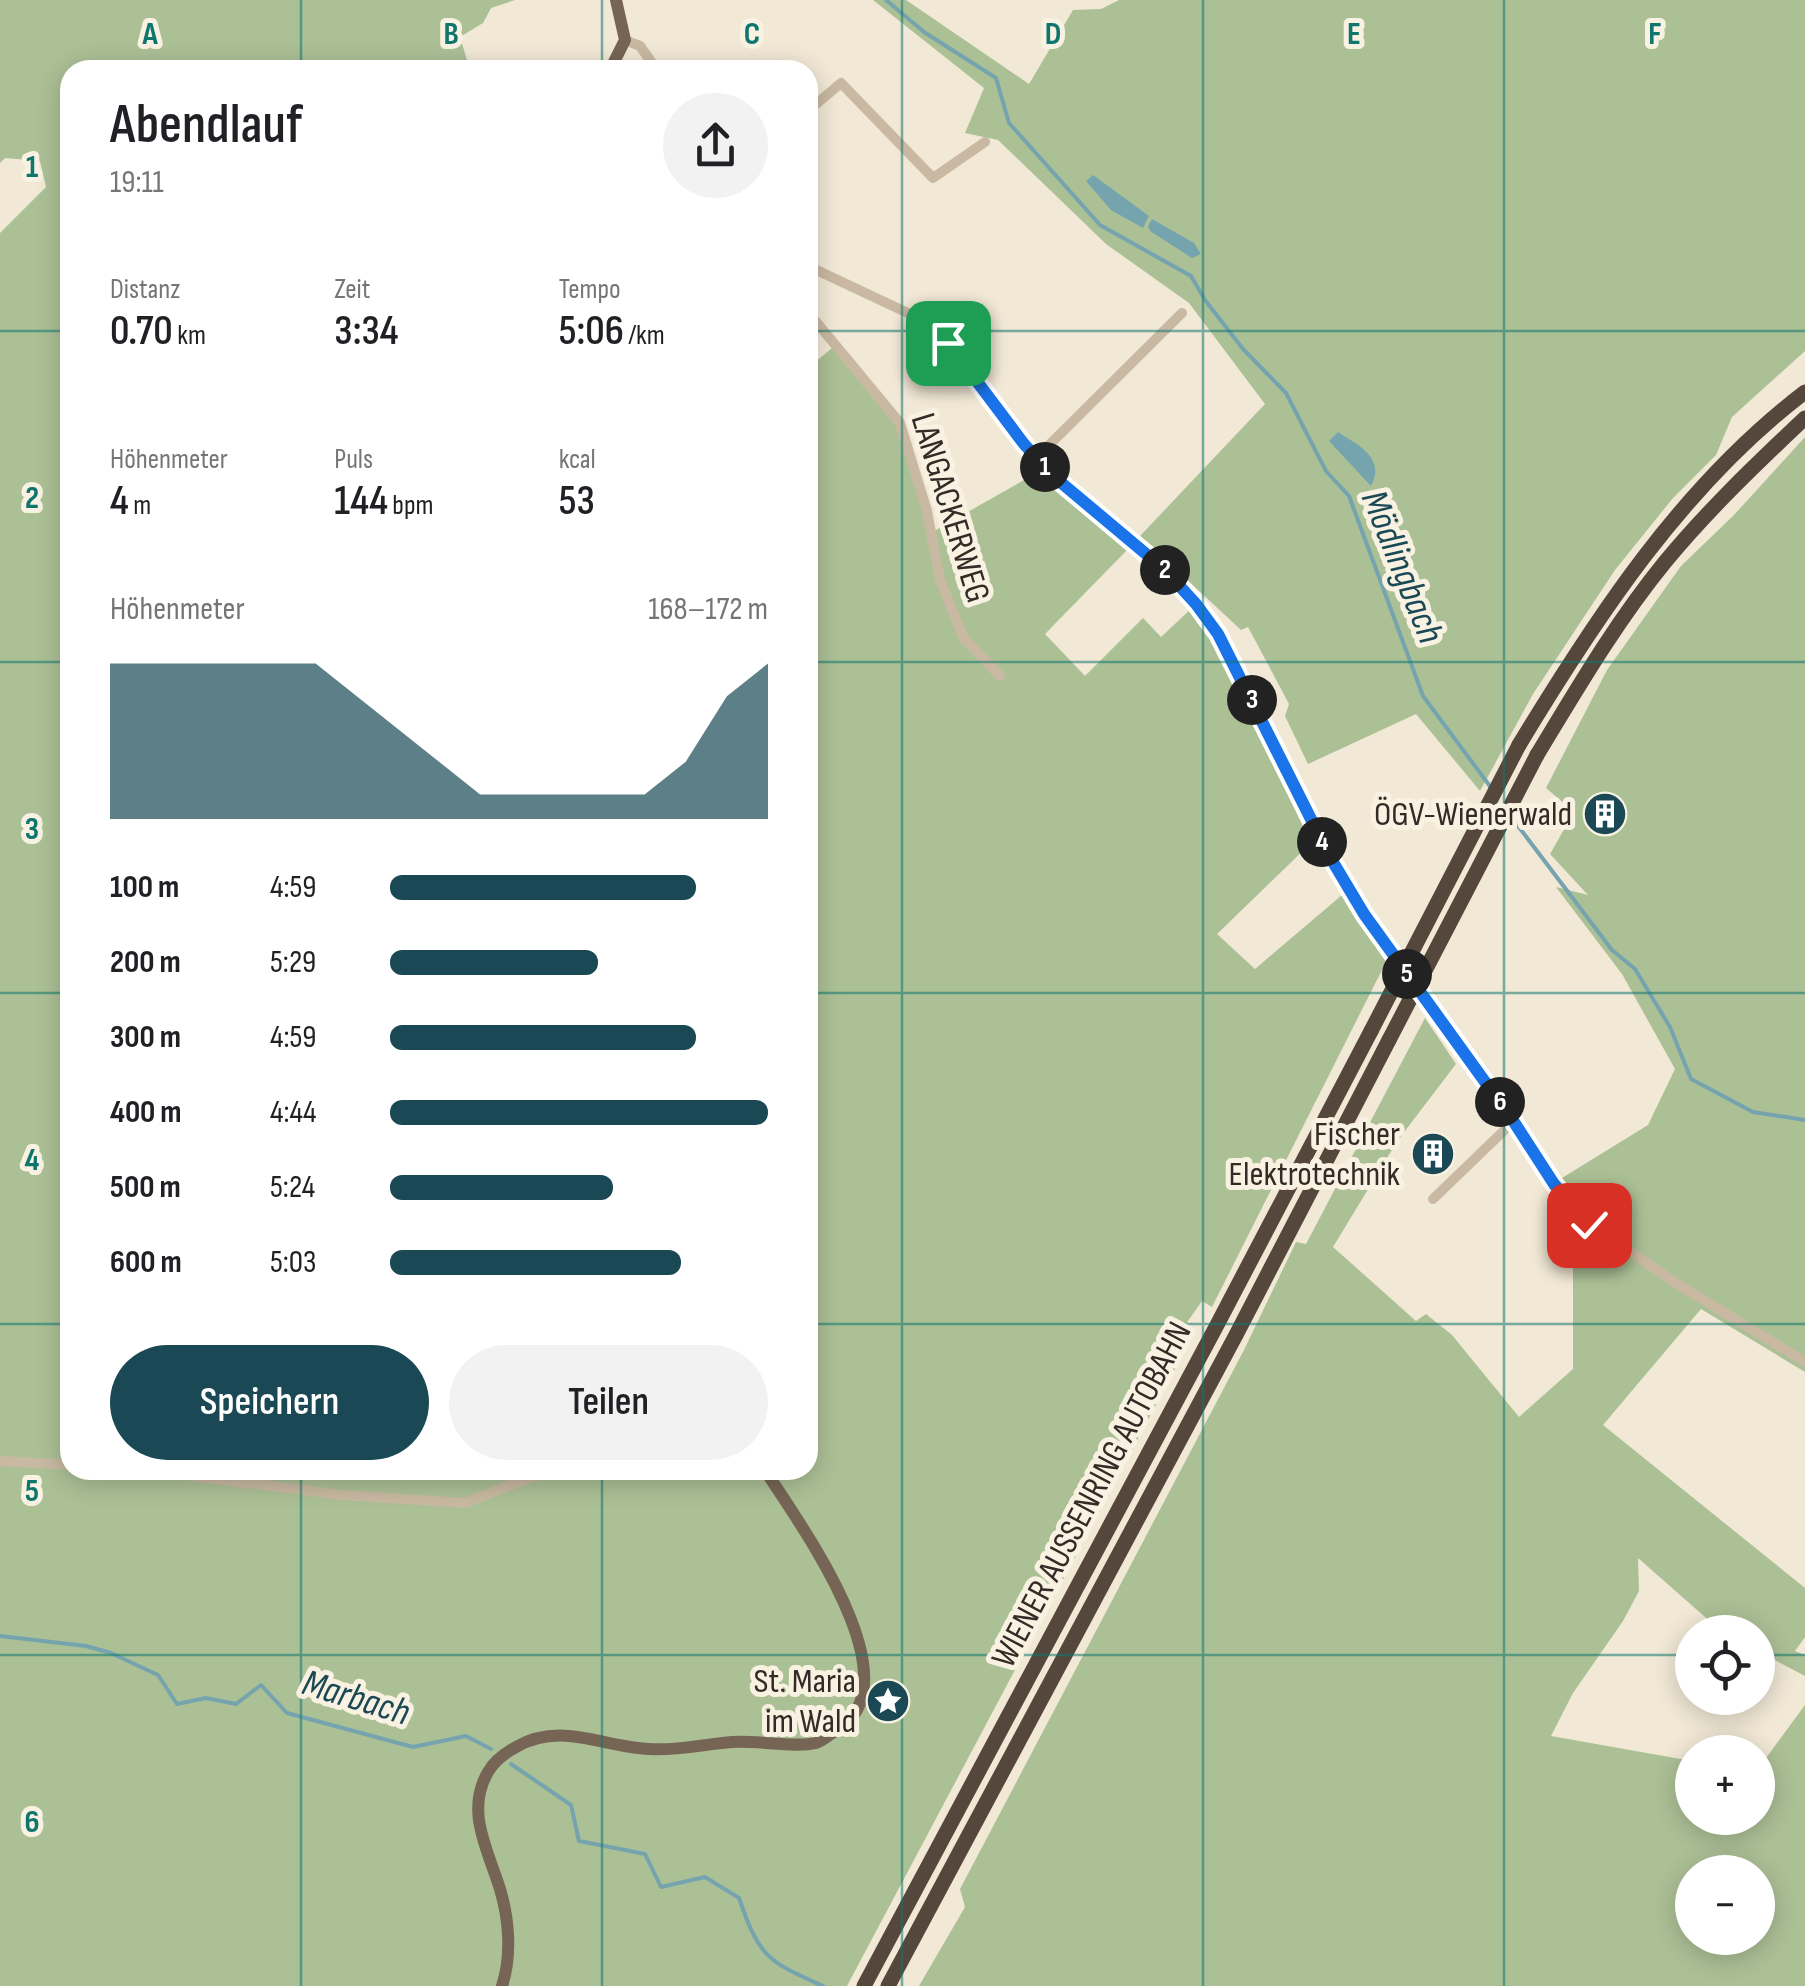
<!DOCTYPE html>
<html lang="de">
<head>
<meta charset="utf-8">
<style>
	:root { --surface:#fff; --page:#f2f2f2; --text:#202124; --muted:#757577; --accent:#1a4955 }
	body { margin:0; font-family:"Sofia Sans Condensed",sans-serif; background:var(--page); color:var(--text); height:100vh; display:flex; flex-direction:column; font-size:38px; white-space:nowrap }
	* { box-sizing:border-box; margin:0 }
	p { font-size:32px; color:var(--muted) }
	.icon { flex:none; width:55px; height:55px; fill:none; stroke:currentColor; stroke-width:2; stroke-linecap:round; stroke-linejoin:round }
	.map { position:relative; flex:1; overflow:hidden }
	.drawer { position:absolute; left:60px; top:60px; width:758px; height:1420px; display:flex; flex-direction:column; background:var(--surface); border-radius:30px; box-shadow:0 5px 25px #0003 }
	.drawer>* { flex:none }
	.tools { position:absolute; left:1675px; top:1615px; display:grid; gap:20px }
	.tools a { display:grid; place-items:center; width:100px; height:100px; border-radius:50%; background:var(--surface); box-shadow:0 5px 25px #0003; font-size:50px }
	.pin { position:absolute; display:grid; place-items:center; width:85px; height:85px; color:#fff; margin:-42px; border-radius:20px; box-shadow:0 5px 15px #0006 }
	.km { position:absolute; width:50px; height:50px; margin:-25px; border-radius:50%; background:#222; color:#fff; font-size:28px; line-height:50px; text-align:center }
	.round { display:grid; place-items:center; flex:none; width:105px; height:105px; border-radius:52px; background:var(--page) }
	.overview { display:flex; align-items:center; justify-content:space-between; height:170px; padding:0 50px }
	h1 { font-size:55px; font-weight:600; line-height:75px }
	.stats { display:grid; grid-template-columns:repeat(3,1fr); gap:15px; height:170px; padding:10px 50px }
	.stats div { display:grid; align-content:center }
	.stats b { font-size:42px; font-weight:600 }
	.stats small { font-size:28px; font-weight:400 }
	.stats p { font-size:28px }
	.chart { height:280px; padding:20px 50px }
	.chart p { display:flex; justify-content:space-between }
	.chart svg { width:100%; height:180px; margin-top:10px; fill:var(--accent); opacity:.7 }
	.primary-button { display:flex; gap:20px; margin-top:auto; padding:20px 50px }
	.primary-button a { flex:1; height:115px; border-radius:60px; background:var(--accent); color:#fff; font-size:40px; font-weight:600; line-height:115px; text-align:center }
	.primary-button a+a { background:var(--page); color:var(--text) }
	ul { padding:0 50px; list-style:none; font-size:32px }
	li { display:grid; grid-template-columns:160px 120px 1fr; align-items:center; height:75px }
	li i { height:25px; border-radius:12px; background:var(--accent) }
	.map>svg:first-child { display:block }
	.green { fill:#acc096; fill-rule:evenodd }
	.water { fill:#75a4ae }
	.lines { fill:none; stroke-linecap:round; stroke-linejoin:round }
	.stream { stroke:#75a4ae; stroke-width:4 }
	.minor { stroke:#c9b9a2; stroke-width:10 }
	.major { stroke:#766555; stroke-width:12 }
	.highway { stroke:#55473c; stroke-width:15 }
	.highway-bridge { stroke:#55473c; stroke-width:15 }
	.route-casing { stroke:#fff; stroke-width:20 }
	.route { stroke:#1a73e8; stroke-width:12 }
	.grid { fill:none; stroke:#0f766e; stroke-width:2.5; stroke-opacity:0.55 }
	.labels { text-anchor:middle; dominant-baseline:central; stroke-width:10; stroke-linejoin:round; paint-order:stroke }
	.street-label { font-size:35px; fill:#332b25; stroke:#f9f2e2 }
	.poi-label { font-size:35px; fill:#332b25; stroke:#f9f2e2; text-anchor:end }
	.water-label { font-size:38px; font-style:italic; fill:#1a4955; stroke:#f9f2e2 }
	.grid-label { font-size:32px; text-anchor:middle; font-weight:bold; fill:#0f766e; stroke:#f9f2e2; stroke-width:10; stroke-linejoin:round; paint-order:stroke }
</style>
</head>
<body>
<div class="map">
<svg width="1805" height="1986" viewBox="0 0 1805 1986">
	<rect width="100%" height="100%" fill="#f1e8d6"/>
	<path class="green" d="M0,0H515L491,8L483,23L460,37L470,70H70V1470H808V368L832,348L896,423L929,534L1038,472L1130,547L1045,634L1085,676L1143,618L1161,637L1192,608L1216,642L1311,843L1217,934L1255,969L1342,895L1386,962L1212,1307L1202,1301L1167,1351L1176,1367L847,1986H0V233L46,187L40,161L5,158L0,163Z
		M873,0H906L1029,84L1073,10L1101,9L1119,0H1805V351L1732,417L1716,455L1673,498L1615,570L1533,694L1480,791L1416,714L1308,764L1285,716L1289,704L1248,627L1241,630L1140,536L1265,404L1189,303L1106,244L998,140L965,133L984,88Z
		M1805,437V1372L1701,1309L1603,1425L1805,1588V1637L1795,1651L1805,1655V1676L1758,1651V1632H1727L1713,1624L1638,1558L1639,1591L1623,1621L1573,1693L1551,1736L1692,1761V1818H1758V1769L1805,1705V1986H919L965,1907L960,1889L1244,1350L1296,1242L1306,1244L1425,1018L1456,1064L1398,1140L1333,1247L1416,1321L1426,1314L1452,1335L1519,1417L1573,1369V1269L1562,1214V1178L1648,1125L1675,1069L1622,974L1556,887L1588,895L1550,854L1574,812L1546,788L1607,670L1681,566L1734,515ZM1692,1872H1758V1938H1692Z"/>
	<path class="water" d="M1093,175L1149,216L1143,228L1111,210L1086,181Z
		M1152,219L1194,243L1201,254L1192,258L1150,231L1148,226Z
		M1338,432C1358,445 1386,458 1371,486L1329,441Z"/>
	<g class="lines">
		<path class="stream" d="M886,0L924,32L996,78L1009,123L1100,225L1191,276L1205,300L1243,349L1286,393L1326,471L1349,496L1423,696L1492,789
			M1512,818L1612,950L1635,969L1670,1027L1691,1079L1753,1112L1805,1120
			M0,1636L86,1646L111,1653L158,1675L177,1704L206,1698L236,1704L261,1685L287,1713L413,1747L466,1736L491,1749
			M511,1764L571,1805L579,1841L645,1854L661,1887L705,1877L739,1898C759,1956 766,1961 823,1986"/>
		<path class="minor" d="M625,40L640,46L657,70
			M808,111L841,83L933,178L985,142
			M808,266L910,314L948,343L1024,443L1052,475L1164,569L1197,604L1219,634L1329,857L1364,914L1514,1121L1577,1214L1674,1282L1805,1362
			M808,312L900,423L927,511L940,580L963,637L1000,676
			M1036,458L1182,313
			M1433,1199L1514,1121
			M0,1461L70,1465
			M145,1470L342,1495L465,1503L549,1470"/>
		<path class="major" d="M610,70L625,40L616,0
			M502,1986C512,1955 509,1919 500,1889C488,1850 465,1811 488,1772C494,1761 505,1753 516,1747C561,1721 602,1747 649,1749C677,1751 705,1744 732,1742C756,1740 796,1748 816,1743C822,1741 830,1734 836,1731C918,1683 798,1522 765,1470"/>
		<path class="highway" d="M1519,745C1597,616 1683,485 1805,392
			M1537,755C1577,689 1616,622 1665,562C1708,510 1756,464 1805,418
			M864,1986L1217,1325L1371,1031
			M888,1986L1236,1335L1389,1040"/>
		<path class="highway-bridge" d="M1371,1031L1519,745
			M1389,1040L1537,755"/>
	</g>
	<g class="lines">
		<g class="route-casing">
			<path id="route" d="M948,343L1024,444L1052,475L1164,569L1196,604L1218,634L1330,857L1364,914L1514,1122L1554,1184L1589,1225"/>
		</g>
		<use href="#route" class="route"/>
	</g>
	<path class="grid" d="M301,0V70M602,0V70M902,0V1986M1203,0V1986M1504,0V1986M0,331H70M808,331H1805M0,662H70M808,662H1805M0,993H70M808,993H1805M0,1324H70M808,1324H1805M301,1470V1986M602,1470V1986M0,1655H1692M1758,1655H1805"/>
	<defs>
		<g id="building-disc" transform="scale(2.25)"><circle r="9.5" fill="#1a4955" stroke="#f9f2e2"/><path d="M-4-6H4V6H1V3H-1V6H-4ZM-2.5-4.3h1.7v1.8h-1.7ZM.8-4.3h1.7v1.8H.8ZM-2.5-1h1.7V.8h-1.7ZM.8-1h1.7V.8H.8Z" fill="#fff"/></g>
		<g id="sight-disc" transform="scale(2.25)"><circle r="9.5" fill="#1a4955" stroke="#f9f2e2"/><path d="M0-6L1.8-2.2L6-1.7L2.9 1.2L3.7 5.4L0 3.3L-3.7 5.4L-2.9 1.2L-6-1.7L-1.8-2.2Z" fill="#fff"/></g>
	</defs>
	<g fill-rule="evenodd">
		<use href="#building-disc" x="1605" y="814"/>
		<use href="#building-disc" x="1433" y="1154"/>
		<use href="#sight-disc" x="888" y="1701"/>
	</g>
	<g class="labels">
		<g class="street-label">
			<text transform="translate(950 508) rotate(73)">LANGACKERWEG</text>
			<text transform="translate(1092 1495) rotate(-62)">WIENER AUSSENRING AUTOBAHN</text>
		</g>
		<g class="poi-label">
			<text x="1572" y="814">ÖGV-Wienerwald</text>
			<text x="1400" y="1134">Fischer<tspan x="1400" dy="40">Elektrotechnik</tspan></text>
			<text x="856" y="1681">St. Maria<tspan x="856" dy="40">im Wald</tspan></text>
		</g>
		<g class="water-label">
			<text transform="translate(1402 567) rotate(68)">Mödlingbach</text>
			<text transform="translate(356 1698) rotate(17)">Marbach</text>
		</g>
	</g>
	<g class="grid-label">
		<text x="150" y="44">A</text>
		<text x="451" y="44">B</text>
		<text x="752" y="44">C</text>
		<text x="1053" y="44">D</text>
		<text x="1354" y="44">E</text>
		<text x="1655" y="44">F</text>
		<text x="32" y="177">1</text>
		<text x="32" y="508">2</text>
		<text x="32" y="839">3</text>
		<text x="32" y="1170">4</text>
		<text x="32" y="1501">5</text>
		<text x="32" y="1832">6</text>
	</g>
</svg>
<div class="tools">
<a><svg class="icon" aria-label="locate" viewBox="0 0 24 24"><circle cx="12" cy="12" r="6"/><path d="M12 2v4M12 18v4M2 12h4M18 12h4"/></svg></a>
<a>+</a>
<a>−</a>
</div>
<div class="pin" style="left:948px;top:343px;background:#1e9e55"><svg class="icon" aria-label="arrive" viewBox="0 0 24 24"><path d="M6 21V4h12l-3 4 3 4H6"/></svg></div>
<div class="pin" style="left:1589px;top:1225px;background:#d93025"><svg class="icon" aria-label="check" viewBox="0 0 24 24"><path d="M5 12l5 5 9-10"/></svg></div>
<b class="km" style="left:1045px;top:467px">1</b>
<b class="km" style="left:1165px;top:570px">2</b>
<b class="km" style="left:1252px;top:700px">3</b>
<b class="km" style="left:1322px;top:842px">4</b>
<b class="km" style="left:1407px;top:974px">5</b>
<b class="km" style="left:1500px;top:1102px">6</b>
<section class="drawer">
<div class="overview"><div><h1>Abendlauf</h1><p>19:11</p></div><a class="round"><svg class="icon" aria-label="share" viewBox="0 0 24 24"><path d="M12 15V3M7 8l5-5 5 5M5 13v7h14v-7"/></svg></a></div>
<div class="stats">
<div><p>Distanz</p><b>0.70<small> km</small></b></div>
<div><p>Zeit</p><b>3:34</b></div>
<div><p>Tempo</p><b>5:06<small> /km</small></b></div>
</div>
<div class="stats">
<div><p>Höhenmeter</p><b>4<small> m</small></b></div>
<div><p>Puls</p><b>144<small> bpm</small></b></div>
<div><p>kcal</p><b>53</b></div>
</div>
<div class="chart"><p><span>Höhenmeter</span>168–172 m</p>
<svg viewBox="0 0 160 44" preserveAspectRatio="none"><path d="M0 44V6L10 6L20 6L30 6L40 6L50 6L60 14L70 22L80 30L90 38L100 38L110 38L120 38L130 38L140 30L150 14L160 6V44z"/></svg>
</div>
<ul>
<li><b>100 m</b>4:59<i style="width:81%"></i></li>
<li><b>200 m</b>5:29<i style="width:55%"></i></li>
<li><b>300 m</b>4:59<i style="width:81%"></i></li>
<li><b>400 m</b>4:44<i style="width:100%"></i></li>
<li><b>500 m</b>5:24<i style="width:59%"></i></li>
<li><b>600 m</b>5:03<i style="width:77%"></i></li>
</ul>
<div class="primary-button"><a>Speichern</a><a>Teilen</a></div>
</section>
</div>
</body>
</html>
